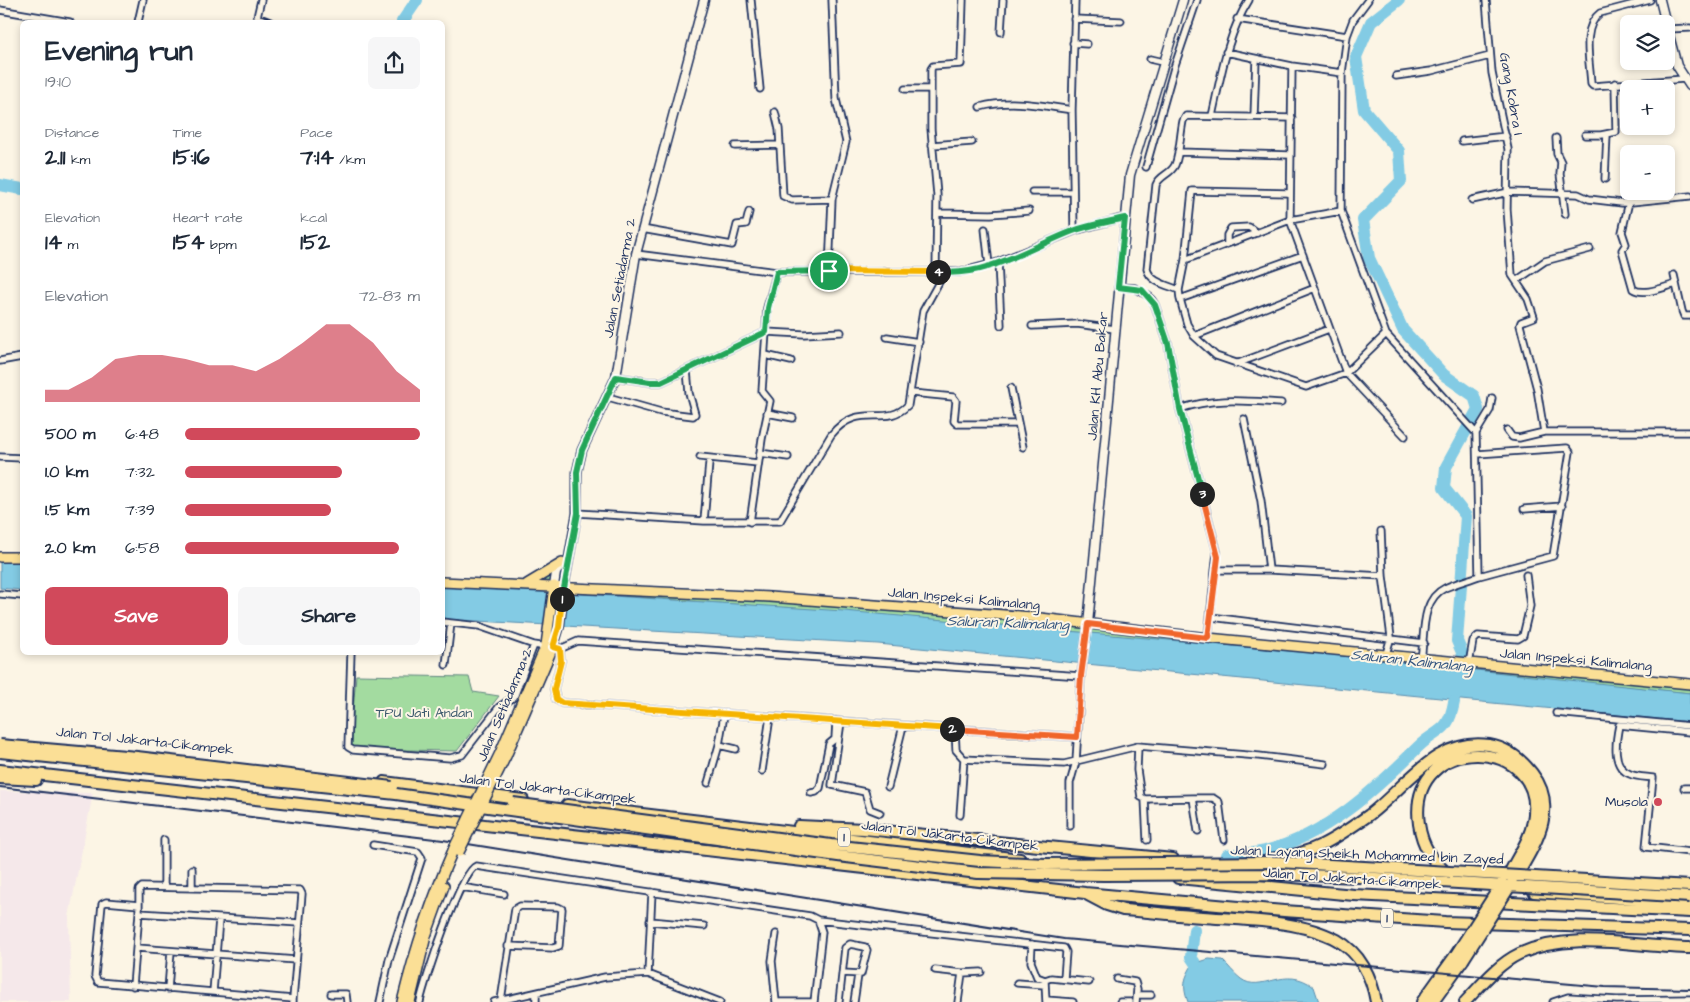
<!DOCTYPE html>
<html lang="en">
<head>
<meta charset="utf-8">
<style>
	:root { --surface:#fff; --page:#f6f6f7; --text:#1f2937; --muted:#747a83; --accent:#d1495b }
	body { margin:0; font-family:"Architects Daughter",sans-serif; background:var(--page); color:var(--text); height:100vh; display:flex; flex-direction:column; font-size:19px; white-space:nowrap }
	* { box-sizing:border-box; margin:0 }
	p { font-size:16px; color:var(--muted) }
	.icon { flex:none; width:28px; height:28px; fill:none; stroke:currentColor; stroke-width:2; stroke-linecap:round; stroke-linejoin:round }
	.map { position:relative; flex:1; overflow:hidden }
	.panel { position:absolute; left:20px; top:20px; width:425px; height:635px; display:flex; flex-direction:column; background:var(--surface); border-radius:8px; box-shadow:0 2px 8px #0003 }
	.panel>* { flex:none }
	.controls { position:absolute; left:1620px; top:15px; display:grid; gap:10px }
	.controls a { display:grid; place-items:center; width:55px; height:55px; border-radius:8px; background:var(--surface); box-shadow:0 2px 8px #0003; font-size:25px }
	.pin { position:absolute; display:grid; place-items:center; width:42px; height:42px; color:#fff; margin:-21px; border:2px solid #fff; border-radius:50%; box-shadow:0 1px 5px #0007 }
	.km { position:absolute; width:25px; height:25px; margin:-12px; border-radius:50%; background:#222; color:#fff; font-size:14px; line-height:25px; text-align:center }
	.round { display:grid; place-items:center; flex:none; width:52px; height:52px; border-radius:8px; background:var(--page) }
	.headline { display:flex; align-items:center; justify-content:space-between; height:85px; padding:0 25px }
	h1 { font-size:28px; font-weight:800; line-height:38px }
	.stats { display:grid; grid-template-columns:repeat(3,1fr); gap:8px; height:85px; padding:5px 25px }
	.stats div { display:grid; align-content:center }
	.stats b { font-size:21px; font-weight:800 }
	.stats small { font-size:14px; font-weight:400 }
	.stats p { font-size:14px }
	.chart { height:140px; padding:10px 25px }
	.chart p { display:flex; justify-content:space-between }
	.chart svg { width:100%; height:90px; margin-top:5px; fill:var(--accent); opacity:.7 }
	.cta { display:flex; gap:10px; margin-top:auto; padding:10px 25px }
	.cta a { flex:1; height:58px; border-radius:8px; background:var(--accent); color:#fff; font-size:20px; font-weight:800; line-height:58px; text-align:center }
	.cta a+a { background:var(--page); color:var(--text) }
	ul { padding:0 25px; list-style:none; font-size:16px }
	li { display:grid; grid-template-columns:80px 60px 1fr; align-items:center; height:38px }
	li i { height:12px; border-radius:6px; background:var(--accent) }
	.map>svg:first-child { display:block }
	.built { fill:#f5e8ea }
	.green { fill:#a3dba0; stroke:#5f857f }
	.water { fill:#83cbe4; stroke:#598dae }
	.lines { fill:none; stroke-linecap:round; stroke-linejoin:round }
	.river { stroke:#83cbe4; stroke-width:12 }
	.street-casing { stroke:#1b2f5e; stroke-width:9 }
	.secondary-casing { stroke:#1b2f5e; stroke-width:11 }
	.primary-casing { stroke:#1b2f5e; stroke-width:12 }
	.highway-casing { stroke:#1b2f5e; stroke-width:14 }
	.street { stroke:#fcf5e5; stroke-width:5.5 }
	.secondary { stroke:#fcf5e5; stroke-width:8 }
	.primary { stroke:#fbdf96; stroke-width:9 }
	.highway { stroke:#fbdf96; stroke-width:10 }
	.rail { stroke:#1b2f5e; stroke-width:2 }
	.primary-bridge-casing { stroke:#1b2f5e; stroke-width:12; stroke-linecap:butt }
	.highway-bridge-casing { stroke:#1b2f5e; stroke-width:14; stroke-linecap:butt }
	.primary-bridge { stroke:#fbdf96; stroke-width:9 }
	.highway-bridge { stroke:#fbdf96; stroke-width:10 }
	.split-1-casing { stroke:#fff; stroke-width:10 }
	.split-2-casing { stroke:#fff; stroke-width:10 }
	.split-3-casing { stroke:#fff; stroke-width:10 }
	.split-4-casing { stroke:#fff; stroke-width:10 }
	.split-5-casing { stroke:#fff; stroke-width:10 }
	.split-1 { stroke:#22a559; stroke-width:6 }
	.split-2 { stroke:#f5b400; stroke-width:6 }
	.split-3 { stroke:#f0652b; stroke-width:6 }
	.split-4 { stroke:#22a559; stroke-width:6 }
	.split-5 { stroke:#f5b400; stroke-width:6 }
	.poi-dot { fill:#d1495b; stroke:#fcf5e5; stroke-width:2 }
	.labels { text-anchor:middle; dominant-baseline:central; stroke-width:4; stroke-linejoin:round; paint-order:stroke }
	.shield { fill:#fcf5e5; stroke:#5e6a86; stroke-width:1 }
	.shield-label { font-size:12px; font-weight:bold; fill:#1b2f5e }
	.street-label { font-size:14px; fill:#1b2f5e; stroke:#fcf5e5 }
	.park-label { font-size:14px; fill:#3d5a6e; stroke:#fcf5e5 }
	.poi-label { font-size:14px; fill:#1b2f5e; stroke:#fcf5e5; text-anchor:end }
	.water-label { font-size:15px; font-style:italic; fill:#355680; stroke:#fcf5e5 }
</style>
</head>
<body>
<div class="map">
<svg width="1690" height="1002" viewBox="0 0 1690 1002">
	<rect width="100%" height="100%" fill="#fcf5e5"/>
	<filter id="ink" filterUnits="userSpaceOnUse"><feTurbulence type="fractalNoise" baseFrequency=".02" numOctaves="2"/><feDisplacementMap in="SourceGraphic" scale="10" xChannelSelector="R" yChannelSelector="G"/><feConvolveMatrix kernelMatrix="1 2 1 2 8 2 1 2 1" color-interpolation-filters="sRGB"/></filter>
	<g filter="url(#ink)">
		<path class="built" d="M0,791L93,793L69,917L71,1002H0Z"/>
		<path class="green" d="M569,559L564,586L1073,622L1087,630L1106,625L1690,684V693L1087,633L872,614L563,592L564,586L553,592L443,585L527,584Z
			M356,675L469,677L473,692L499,696L457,751L350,749Z"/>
		<path class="water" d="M0,561L22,562V590L0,588Z
			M442,585L844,611L1336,655L1690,693V722L878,644L443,619Z
			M1209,959L1222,960C1228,965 1234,974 1241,979C1261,994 1285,964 1314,987L1319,1002H1188C1182,986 1184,978 1193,964Z"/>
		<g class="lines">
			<path class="river" d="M1399,0L1371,22L1356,57L1364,110L1399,151L1401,181L1363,220L1369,258L1403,330L1444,375L1474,396L1478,409L1446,467L1444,488L1466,516L1457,641L1463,655
				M402,22L417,0
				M0,185L22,189
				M1227,855C1240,853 1253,854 1265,851C1327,835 1374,791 1418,747C1437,728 1448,735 1454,702
				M1194,930L1191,957L1195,963"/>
			<g class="street-casing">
				<path id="street" d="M261,0L257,17L270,22
					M751,0L760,89
					M1368,0L1353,20L1347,36L1342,73L1341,211L1386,334L1476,433L1479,576C1468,580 1456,583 1445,588C1420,600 1425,636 1421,659
					M1486,0L1492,73L1508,149L1507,209L1512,275L1528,299L1534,317L1521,322L1520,325L1537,389L1544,432
					M1650,0L1600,13C1581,27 1590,62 1591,84L1593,86L1684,79
					M0,10L70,22
					M1074,19L1121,21
					M1237,19L1347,36
					M138,22L143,0
					M1668,29L1690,28
					M1001,32L1003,0
					M1073,43L1087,44
					M1226,52L1292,66L1342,73
					M1150,59L1163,62
					M1292,66L1290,220L1346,373L1405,436
					M1396,76L1431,71L1490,56
					M905,89H931
					M980,107C1010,99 1041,105 1072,110
					M775,112L779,129L783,196L792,200L832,199
					M1212,116C1221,76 1227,35 1249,0
					M1254,117L1256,59
					M1585,135H1601L1616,132L1615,83
					M1556,138L1557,154L1561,162L1560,174L1565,214
					M1462,141L1506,136
					M932,145L972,142
					M735,146L780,145
					M1178,152L1290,155
					M1146,167L1174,68L1197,0
					M1605,179L1607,134
					M1032,192H1073
					M1289,193L1192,191L1185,260L1179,290L1180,299L1187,324L1194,336L1216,356L1306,387L1346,373L1386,334
					M1472,200L1509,192L1578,194L1589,199L1622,203L1690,196
					M1629,202L1622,232L1626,244L1622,250L1633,289C1644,296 1664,287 1676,284
					M937,213L991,214L1029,211
					M642,229L732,245L737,225L746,224L749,212
					M985,229L989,265
					M1074,231L1072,110L1075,0
					M1227,244V235L1231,228L1249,227L1257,233
					M636,254L777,272
					M1185,260L1290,220L1341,211
					M998,262L1001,325
					M829,271L832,199L846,142L836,99L832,0
					M936,272L937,195L931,129V69L933,66L961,64L963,0
					M1674,275L1682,311L1684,316H1690
					M1516,281L1545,261L1590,249
					M1118,287L1135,288L1150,297L1155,305L1168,343L1180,409L1217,552L1208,638
					M1179,290C1167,285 1150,282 1147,269L1156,185C1160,175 1170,175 1175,165C1180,153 1180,135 1183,121L1186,116L1292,118
					M1180,299L1303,255
					M1032,326L1077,324L1115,329
					M1194,336L1315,288
					M887,337L919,342
					M765,355L791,361
					M0,361L22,357
					M1236,364L1329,329
					M616,377L650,382H661L766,332L767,308L777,272H960L998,262L1074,231L1125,217
					M1011,388L1023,447
					M912,393L953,397L956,401L954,421L957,424H1018
					M608,397L661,412L693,416L695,414L689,393L687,370
					M1180,409C1213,397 1247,401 1281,403
					M767,413L793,418
					M1507,430L1512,437L1519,438L1544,432H1690
					M1476,433L1490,410L1492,398
					M760,453L788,457
					M1477,454L1567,448L1570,452L1553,556L1479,576
					M0,457L22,458
					M700,457L758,463
					M1524,509L1562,506
					M577,513L704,521H780L831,435C859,400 885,429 908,405L923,311L944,273
					M704,521L709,463
					M750,522L762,439L770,401L762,391L766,332L804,334L841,332
					M1381,531L1383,576L1391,637L1386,654
					M1215,570H1269L1261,501L1244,419
					M1269,570L1383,576
					M0,594L22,596
					M1211,617L1424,643
					M442,622L479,626L534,645L560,649L561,661L554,689L556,699L562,703L1077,737
					M560,649L578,641L1081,676
					M351,652L348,747L353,750L450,758L462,755L499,707L514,697L534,645
					M1469,664L1473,641L1478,636L1518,639L1523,636L1530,606L1526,575
					M446,665L451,623
					M1556,713L1690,726
					M724,715L719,745L736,749
					M841,722L832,785L865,792L870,809L880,813
					M955,729L956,750L964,759L1064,764L1138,746L1259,756L1325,764
					M1690,732L1619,725C1616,740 1611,767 1630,774C1636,777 1646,777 1653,778L1646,847L1690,852
					M1138,746L1137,770L1141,797L1145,799L1193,798L1198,831
					M762,771L770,717
					M708,783L719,745
					M888,787L903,726
					M1684,788H1690
					M811,793L816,792L820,788L829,744L835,739L836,721
					M1193,798H1213L1219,802L1224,840
					M1145,799L1147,840
					M960,815L964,759
					M1070,826V783L1076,762L1081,676L1088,624
					M164,840V886
					M373,845L418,852L422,858L389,960L380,1002
					M192,869V887
					M461,887L504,894
					M139,905L106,902L102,904L95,976L98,982L293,999V1002
					M139,913V890L142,887L300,890L302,894L293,999
					M650,921L704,926
					M776,934L772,961L776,1002
					M1032,944L1031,962L1037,977L1045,980L1051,978L1089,982
					M137,948L296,960
					M935,970L962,973
					M648,974L652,892
					M1117,979L1135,982L1137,989L1136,1002
					M1045,982L1046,1002
					M1017,983L1045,985
					M133,986L139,913L299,923
					M168,989L171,951
					M213,992L219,919
					M331,994H346L347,1002
					M1137,995H1151
					M501,1000L515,909L520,906L558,907L562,909L559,946L553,948L508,946
					M1046,1000L1073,1002
					M420,1002C424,982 461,871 476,866L810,916L818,920L1064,948L1066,952L1064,978
					M494,1002L605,977L648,974L720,1002
					M536,1002V994
					M780,1002H813
					M814,1002L822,932L818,920
					M839,1002L845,948L850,944L865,947L867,950L861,974L843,973
					M854,1002L858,975
					M958,1002L962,973L981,972
					M1120,1002H1130
					M1553,1002L1568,997L1617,1000L1690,999"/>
			</g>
			<g class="secondary-casing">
				<path id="secondary" d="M1660,0L1666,24
					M1666,24L1677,66L1690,86
					M554,586L556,573L561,564
					M564,586L577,513V472L582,450L616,377L636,254L704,0
					M1088,624L1130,175L1183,0"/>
			</g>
			<g class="primary-casing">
				<path id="primary" d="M0,557H22
					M442,582L770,597L1032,617L1208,638L1690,684
					M527,584L562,563
					M500,753L546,645L554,586
					M506,756L553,647L559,627L564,586
					M402,1002C415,948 432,898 454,848
					M410,1002L426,936L444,886"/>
			</g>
			<g class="highway-casing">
				<path id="highway" d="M0,770L1085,893L1284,911L1445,922L1690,930
					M0,778L36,780
					M384,782L523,800
					M567,805L1020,859
					M799,826L864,829L1173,859
					M1270,859C1312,855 1335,839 1369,815C1406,787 1436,737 1489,745C1507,748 1521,759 1532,773C1559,807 1536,843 1518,874
					M1081,867L1119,871
					M1450,875C1433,863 1422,845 1419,824C1406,730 1549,735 1533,821C1530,839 1519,854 1511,870
					M1178,878L1354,895L1690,912
					M1534,892L1690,903
					M1088,895L1107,905L1123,910C1150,912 1176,915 1203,917C1244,920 1300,920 1337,940C1360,953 1372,977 1376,1002
					M1422,1002L1455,956
					M1433,1002L1463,960
					M1465,1002C1481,985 1498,964 1519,954C1572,930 1635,947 1690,948"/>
			</g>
			<use href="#street" class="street"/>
			<use href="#secondary" class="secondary"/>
			<use href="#primary" class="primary"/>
			<use href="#highway" class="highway"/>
			<path class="rail" d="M0,787L443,840L1064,939L1605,987L1690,989"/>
			<g class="primary-bridge-casing">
				<path id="primary-bridge" d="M454,848L500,753
					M459,852L506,756"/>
			</g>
			<g class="highway-bridge-casing">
				<path id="highway-bridge" d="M0,745L137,757L392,787
					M0,752L396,794L838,856L978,873L1104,875L1279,874L1359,877L1690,897
					M513,803L831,845L980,861L1046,864L1278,862L1690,886
					M1455,956L1502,883
					M1463,960L1512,883"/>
			</g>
			<use href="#primary-bridge" class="primary-bridge"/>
			<use href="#highway-bridge" class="highway-bridge"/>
		</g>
	</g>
	<g class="lines" filter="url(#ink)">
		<g class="split-1-casing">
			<path id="split-1" d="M562,599L578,513L577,472L582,450L616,377L650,382H661L766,332L768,308L777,272L829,271"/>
		</g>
		<g class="split-2-casing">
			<path id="split-2" d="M562,599L559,627L553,647L560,649L561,661L554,689L556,699L562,703L952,729"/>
		</g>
		<g class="split-3-casing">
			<path id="split-3" d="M952,729L1077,737L1081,676L1088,624L1208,638L1218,557L1202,494"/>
		</g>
		<g class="split-4-casing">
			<path id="split-4" d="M938,272C985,278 1031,247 1073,231C1089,225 1108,222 1125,218L1118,287L1142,290L1155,305L1168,343L1180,409L1202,494"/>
		</g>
		<g class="split-5-casing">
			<path id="split-5" d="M829,271L938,272"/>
		</g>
		<use href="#split-1" class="split-1"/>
		<use href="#split-2" class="split-2"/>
		<use href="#split-3" class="split-3"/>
		<use href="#split-4" class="split-4"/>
		<use href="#split-5" class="split-5"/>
	</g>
	<circle class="poi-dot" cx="1658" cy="802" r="5"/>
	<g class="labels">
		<g class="shield">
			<rect x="838" y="827.5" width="12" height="19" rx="4"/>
			<rect x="1381" y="908.5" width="12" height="19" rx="4"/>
		</g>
		<g class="shield-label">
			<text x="844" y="837">1</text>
			<text x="1387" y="918">1</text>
		</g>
		<g class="street-label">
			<text transform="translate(1511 94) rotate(80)">Gang Kobra I</text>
			<text transform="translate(620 278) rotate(-79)">Jalan Setiadarma 2</text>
			<text transform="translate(1098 376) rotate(-85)">Jalan KH Abu Bakar</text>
			<text transform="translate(964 599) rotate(5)">Jalan Inspeksi Kalimalang</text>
			<text transform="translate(1576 660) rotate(5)">Jalan Inspeksi Kalimalang</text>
			<text transform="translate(505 705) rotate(-67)">Jalan Setiadarma 2</text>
			<text transform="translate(145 741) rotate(6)">Jalan Tol Jakarta–Cikampek</text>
			<text transform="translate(548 789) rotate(7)">Jalan Tol Jakarta–Cikampek</text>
			<text transform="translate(950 836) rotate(7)">Jalan Tol Jakarta–Cikampek</text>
			<text transform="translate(1367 855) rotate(2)">Jalan Layang Sheikh Mohammed bin Zayed</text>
			<text transform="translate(1352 879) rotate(4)">Jalan Tol Jakarta–Cikampek</text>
		</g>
		<g class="park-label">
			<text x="424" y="713">TPU Jati Andan</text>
		</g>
		<g class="poi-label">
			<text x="1648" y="802">Musola</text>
		</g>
		<g class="water-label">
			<text transform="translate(1008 623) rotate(2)">Saluran Kalimalang</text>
			<text transform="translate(1412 661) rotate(6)">Saluran Kalimalang</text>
		</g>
	</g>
</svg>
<div class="controls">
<a><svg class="icon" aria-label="layers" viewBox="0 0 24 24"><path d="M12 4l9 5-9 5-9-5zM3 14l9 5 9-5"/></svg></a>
<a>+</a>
<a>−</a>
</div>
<div class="pin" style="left:829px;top:271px;background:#1e9e55"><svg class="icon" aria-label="arrive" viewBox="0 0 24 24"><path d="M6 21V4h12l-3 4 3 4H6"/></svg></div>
<b class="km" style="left:562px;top:599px">1</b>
<b class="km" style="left:952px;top:729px">2</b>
<b class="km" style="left:1202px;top:494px">3</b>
<b class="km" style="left:938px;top:272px">4</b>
<section class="panel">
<div class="headline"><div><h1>Evening run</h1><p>19:10</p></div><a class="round"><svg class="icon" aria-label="share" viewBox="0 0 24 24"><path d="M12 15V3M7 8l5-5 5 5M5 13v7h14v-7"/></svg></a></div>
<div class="stats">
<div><p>Distance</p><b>2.11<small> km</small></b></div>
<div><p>Time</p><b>15:16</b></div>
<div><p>Pace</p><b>7:14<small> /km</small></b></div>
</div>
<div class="stats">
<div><p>Elevation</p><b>14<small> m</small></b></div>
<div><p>Heart rate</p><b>154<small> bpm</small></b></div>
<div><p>kcal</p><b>152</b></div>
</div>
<div class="chart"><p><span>Elevation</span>72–83 m</p>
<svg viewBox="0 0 160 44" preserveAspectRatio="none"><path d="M0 44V38L10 38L20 32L30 23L40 21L50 21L60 23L70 26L80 26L90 29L100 23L110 15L120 6L130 6L140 15L150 29L160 38V44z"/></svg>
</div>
<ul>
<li><b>500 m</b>6:48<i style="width:100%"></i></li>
<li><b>1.0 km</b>7:32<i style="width:67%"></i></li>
<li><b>1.5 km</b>7:39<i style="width:62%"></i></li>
<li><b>2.0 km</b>6:58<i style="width:91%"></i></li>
</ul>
<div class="cta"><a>Save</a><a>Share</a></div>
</section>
</div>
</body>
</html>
